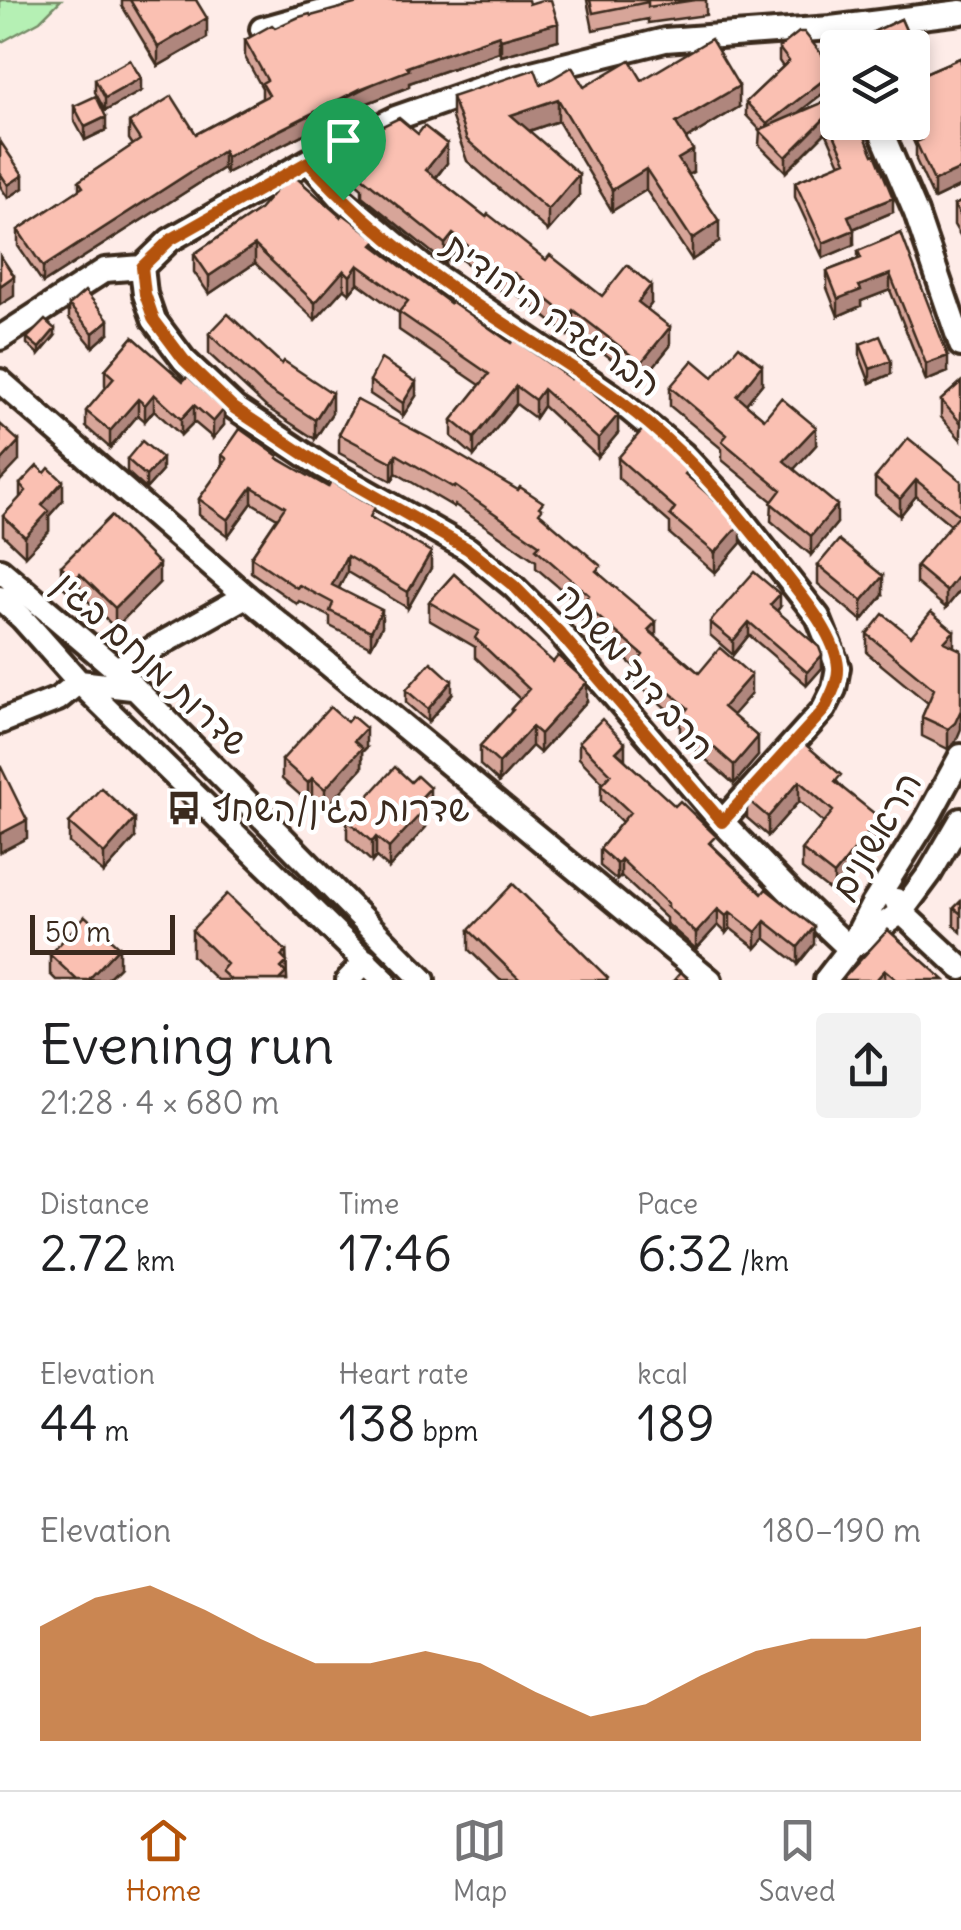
<!DOCTYPE html>
<html lang="en">
<head>
<meta charset="utf-8">
<style>
	:root { --surface:#fff; --page:#f2f2f2; --text:#202124; --muted:#757577; --line:#e0e0e0; --accent:#b45309 }
	body { margin:0; font-family:Delius,"Playpen Sans Hebrew",sans-serif; background:var(--page); color:var(--text); height:100vh; display:flex; flex-direction:column; font-size:38px; white-space:nowrap }
	* { box-sizing:border-box; margin:0 }
	p { font-size:32px; color:var(--muted) }
	.icon { flex:none; width:55px; height:55px; fill:none; stroke:currentColor; stroke-width:2; stroke-linecap:round; stroke-linejoin:round }
	.map { position:relative; height:980px; overflow:hidden }
	.sheet { display:flex; flex-direction:column; background:var(--surface); flex:1 }
	.sheet>* { flex:none }
	.fabs { position:absolute; left:820px; top:30px; display:grid; gap:20px }
	.fabs a { display:grid; place-items:center; width:110px; height:110px; border-radius:10px; background:var(--surface); box-shadow:0 5px 15px #0003; font-size:50px }
	.scale { position:absolute; left:30px; bottom:25px; width:145px; box-sizing:border-box; padding-left:10px; border:5px solid #3b2a1e; border-top:0; font-size:28px; line-height:35px; white-space:nowrap; color:#3b2a1e; -webkit-text-stroke:8px #fff; paint-order:stroke }
	.pin { position:absolute; display:grid; place-items:center; width:85px; height:85px; color:#fff; margin:-102px -42px; border-radius:50% 50% 50% 0; rotate:-45deg; box-shadow:0 0 10px #0007 }
	.pin .icon { rotate:45deg }
	.round { display:grid; place-items:center; flex:none; width:105px; height:105px; border-radius:10px; background:var(--page) }
	.summary { display:flex; align-items:center; justify-content:space-between; height:170px; padding:0 40px }
	h1 { font-size:55px; font-weight:600; line-height:75px }
	.stats { display:grid; grid-template-columns:repeat(3,1fr); gap:15px; height:170px; padding:10px 40px }
	.stats div { display:grid; align-content:center }
	.stats b { font-size:50px; font-weight:600 }
	.stats small { font-size:28px; font-weight:400 }
	.stats p { font-size:28px }
	.chart { height:280px; padding:20px 40px }
	.chart p { display:flex; justify-content:space-between }
	.chart svg { width:100%; height:180px; margin-top:10px; fill:var(--accent); opacity:.7 }
	.menu { display:flex; justify-content:space-around; align-items:center; height:140px; border-top:2px solid var(--line); background:var(--surface); font-size:28px; color:var(--muted) }
	.menu a { display:grid; justify-items:center; gap:5px }
	.menu .current { color:var(--accent) }
	.map>svg:first-child { display:block }
	.grass { fill:#b5f0b4; stroke:#788d69; stroke-width:2.5 }
	.lines { fill:none; stroke-linecap:round; stroke-linejoin:round }
	.minor-casing { stroke:#3b2a1e; stroke-width:30 }
	.minor { stroke:#fff; stroke-width:22 }
	.wall { fill:#d7a599; stroke:#3b2a1e; stroke-width:2.5 }
	.shaded-wall { fill:#af867d; stroke:#3b2a1e; stroke-width:2.5 }
	.building { fill:#fac0b2; stroke:#3b2a1e; stroke-width:2.5 }
	.route-casing { stroke:#fff; stroke-width:20 }
	.route { stroke:#b45309; stroke-width:12 }
	.labels { text-anchor:middle; dominant-baseline:central; stroke-width:9; stroke-linejoin:round; paint-order:stroke }
	.street-label { font-size:35px; fill:#3b2a1e; stroke:#fff }
	.poi-label { font-size:35px; fill:#3b2a1e; stroke:#fff; text-anchor:start }
</style>
</head>
<body>
<div class="map">
<svg width="961" height="980" viewBox="0 0 961 980">
	<rect width="100%" height="100%" fill="#feece8"/>
	<filter id="ink" filterUnits="userSpaceOnUse"><feTurbulence type="fractalNoise" baseFrequency=".01" numOctaves="2"/><feDisplacementMap in="SourceGraphic" scale="20" xChannelSelector="R" yChannelSelector="G"/><feConvolveMatrix kernelMatrix="1 2 1 2 8 2 1 2 1" color-interpolation-filters="sRGB"/></filter>
	<g filter="url(#ink)">
		<path class="grass" d="M0,0H61L40,21L0,43Z"/>
		<g class="lines">
			<g class="minor-casing">
				<path id="minor" d="M262,29L365,0
					M877,122L916,213L961,345
					M308,161L343,200L422,266L613,396L683,454L728,502L818,617L838,667L834,689L824,709L722,822
					M142,267L145,294L154,320L184,360L235,408L322,466L468,549L513,586L559,632L722,822L790,892L850,949
					M142,267L170,240L308,161L396,118L508,79L665,40L831,28L961,12
					M0,338L105,270L142,267
					M0,381L246,596L710,980
					M0,570L116,669L423,980
					M0,598L22,618L79,682L384,980
					M116,669L246,596
					M0,722L58,699L79,682L132,688
					M896,900L901,912L961,968
					M855,945L901,912L930,873L961,820
					M348,980L366,961
					M826,980L850,949L872,906L928,817L961,756"/>
			</g>
			<use href="#minor" class="minor"/>
		</g>
		<path class="wall" d="M122,0H196L207,38L158,66L122,6Z
			M587,0H706V15L648,23V19L593,30Z
			M529,4L558,40L501,56L499,52L409,83V87L360,106L226,173L223,168L43,283L18,246V230L79,190V181L133,145L129,139V123L196,134L262,98V88L245,57V40L311,16Z
			M901,19L925,73L960,58L961,61V186L934,199L916,160V147L905,122H912V48H873V32Z
			M779,48L835,84L795,114L838,96L893,212L853,229L854,245L823,258L795,197V182L840,164L826,132L786,172L759,145L760,130L746,115V102L783,67L779,61Z
			M95,79L141,91L105,111L95,92Z
			M642,80L739,107L686,139L693,172L688,174L719,242L692,260L646,190L612,211L558,121L529,131L579,195L548,231L467,161L452,118V97L541,85L584,87Z
			M74,106L106,130L85,140L74,120Z
			M418,134L447,163L436,178L486,217L546,260L602,296L651,304L647,309L670,346L641,382L573,329L568,335L514,292L509,297L453,253L445,263L362,196V188L348,176V156Z
			M0,141L23,188L8,198L0,186Z
			M961,202V237L954,225V205Z
			M258,211L378,249L618,433L598,457L543,406L535,418L516,404L474,456L452,437V420L480,385L399,330V313L358,283L350,293L344,288L315,320L255,263L209,294L194,272V254Z
			M901,233L948,372L926,381L890,290L861,301V306L838,316L827,288V271L858,259V251Z
			M69,305L109,333L93,347L69,318Z
			M209,334L332,413L315,439L266,407L209,354Z
			M55,336L39,355L27,344V338Z
			M133,337L224,425L213,438L194,422L181,435L154,410L145,421L138,415L110,448L86,427V411L106,388L105,386V370Z
			M860,344L891,374L870,383L860,357Z
			M713,377L762,384L746,404L764,419L816,445L794,469L837,523L811,555L771,521L772,501L722,460V449L670,406V387Z
			M370,381L416,396L403,416L370,394Z
			M961,382V440L941,417V400Z
			M357,400L543,516L601,575L656,636L699,673L751,694L732,715L758,756L734,784L680,737V720L636,683V668L582,622V607L536,568V561L455,505L454,507L396,473L392,481L339,453V434Z
			M222,455L278,458L375,520L431,568L408,608L347,572L339,588L382,626L371,647L330,626V617L299,601L297,604L251,572V557L277,518L252,503L228,536L199,515V499L222,467Z
			M618,458L690,479L741,543L715,573L670,534V523L618,478Z
			M127,459L162,471L146,489L127,472Z
			M875,478L961,481V589L946,608L916,583V566L951,525L916,496L900,516L875,495Z
			M20,484L63,500L49,516V531L25,556L3,535V516L20,498Z
			M818,565L883,595L862,621L818,584Z
			M61,566L159,583L115,628L80,593L75,598L61,585Z
			M454,574L587,701L540,753L532,746L499,782L480,765V746L511,713V709L520,699L475,657V647L429,620V602Z
			M780,607L777,611L822,668L807,685L749,635L733,655L710,635V622Z
			M867,634L911,636L954,647L955,743L948,749L922,736V717L928,703L867,653Z
			M406,690L452,694L428,722L406,703Z
			M799,739L841,786L880,837L834,894L802,869V850L824,823L799,801L768,836L747,818V799Z
			M579,742L625,760L814,944L798,964L765,938L756,948L730,928L726,933L718,925L696,949L666,923V918L621,876L617,880L600,866V849L622,822L601,801V785L603,783L579,758Z
			M366,748L362,752V768L325,809L312,797L308,802L282,779V760Z
			M430,807L426,812V827L389,868L376,857L372,862L347,839V820Z
			M69,823L135,838L104,873L69,843Z
			M961,901V932L954,926V908Z
			M192,930L286,951L287,980H217L192,956Z
			M469,930L608,980H500L469,950Z
			M888,930L944,980H842Z
			M50,955L119,967L106,980H56L50,974Z"/>
		<path class="shaded-wall" d="M207,18V38L158,66V47Z
			M558,23V40L501,56V39Z
			M499,35V52L409,83V87L360,106L226,173V157L407,67Z
			M835,71V84L767,137V124Z
			M141,78V91L105,111V98Z
			M739,86V107L676,145V123Z
			M558,99V121L511,137V115Z
			M106,117V130L85,140V127Z
			M826,117V132L786,172V157Z
			M447,144V163L426,189V170Z
			M693,150V172L678,180V159Z
			M223,151V168L43,283V267Z
			M646,169V190L612,211V190Z
			M961,169V186L934,199V181Z
			M579,174V195L548,231V210Z
			M23,175V188L8,198V185Z
			M893,198V212L848,231V216Z
			M719,221V242L692,260V239Z
			M854,230V245L823,258V243Z
			M453,234V253L445,263V244Z
			M255,245V263L209,294V276Z
			M358,265V283L350,293V276Z
			M344,270V288L315,320V303Z
			M514,273V292L509,297V278Z
			M890,274V290L861,301V306L838,316V299L859,286Z
			M14,276V296L0,305V286Z
			M651,285V304L638,321V302Z
			M573,310V329L568,335V316Z
			M109,320V333L93,347V333Z
			M670,327V346L641,382V363Z
			M55,329V336L39,355V348Z
			M948,356V372L926,381V364Z
			M891,361V374L870,383V369Z
			M762,365V384L737,415V396Z
			M416,382V396L403,416V403Z
			M516,386V404L474,456V438Z
			M543,389V406L535,418V400Z
			M332,393V413L315,439V420Z
			M154,394V410L145,421V405Z
			M138,399V415L110,448V431Z
			M194,405V422L181,435V419Z
			M224,409V425L213,438V422Z
			M618,415V433L598,457V439Z
			M816,427V445L784,480V461Z
			M19,441V461L0,481V462Z
			M396,454V473L392,481V462Z
			M162,458V471L146,489V476Z
			M916,480V496L900,516V499Z
			M63,481V500L49,516V531L25,556V537L42,505Z
			M252,487V503L228,536V520Z
			M837,505V523L811,555V536Z
			M741,523V543L715,573V553Z
			M431,552V568L408,608V592Z
			M347,556V572L332,601V585Z
			M159,564V583L115,628V608Z
			M961,572V589L946,608V591Z
			M80,574V593L75,598V579Z
			M883,576V595L862,621V601Z
			M780,594V607L770,618V605Z
			M382,610V626L371,647V631Z
			M656,622V641L648,630Z
			M749,622V635L733,655V641Z
			M954,631V650L944,642Z
			M822,655V668L807,685V672Z
			M751,675V694L723,726V707Z
			M452,681V694L428,722V709Z
			M587,682V701L540,753V734Z
			M961,710V729L955,743L948,749V729Z
			M532,727V746L499,782V763Z
			M366,728V748L362,752V768L325,809V789L354,741Z
			M758,737V756L734,784V765Z
			M625,743V759L616,752Z
			M312,778V797L308,802V783Z
			M799,781V801L768,836V817Z
			M430,788V807L426,812V827L389,868V848L418,801Z
			M880,818V837L834,894V875Z
			M135,819V838L104,873V854Z
			M27,820V838L0,852V834Z
			M376,837V857L372,862V842Z
			M621,859V876L617,880V864Z
			M718,909V925L696,949V933Z
			M730,912V928L726,933V916Z
			M765,921V938L756,948V932Z
			M814,927V944L798,964V947Z
			M119,947V967L106,980H88Z
			M286,951L287,980H279L281,956Z
			M885,970V980H876Z"/>
		<path class="building" d="M130,0H196L207,18L158,47Z
			M369,0H528L529,4L542,0H551L558,23L501,39L499,35L407,67L409,70L360,89L226,157L223,151L43,267L18,230L83,187L79,181L140,140L129,123L172,96L196,134L269,95L262,83L267,80L245,40L272,25L275,28L299,17L310,14L311,16Z
			M590,0H695L648,7V2L593,13Z
			M901,19L925,73L960,58L961,61V169L934,181L916,142L921,140L912,121V48H880L873,32Z
			M799,32H804L835,71L767,124L746,102L789,61L779,48Z
			M711,39L739,86L676,123L693,150L678,159L719,221L692,239L646,169L612,190L558,99L511,115L579,174L548,210L467,140L452,97L535,69L541,85L572,67L584,87L630,60L642,80Z
			M130,60L141,78L105,98L95,79Z
			M96,96L106,117L85,127L74,106Z
			M838,96V122H859L873,155L875,154L893,198L848,216L854,230L823,243L795,182L846,161L826,117L786,157L759,130Z
			M399,118L418,134L424,126L447,144L426,170L486,217L488,214L546,260L550,255L602,296L627,265L651,285L638,302L670,327L641,363L573,310L568,316L514,273L509,278L453,234L445,244L362,177L366,172L348,156L368,133Z
			M0,141L23,175L8,185L0,173Z
			M291,173L341,217L343,214L378,240L373,245L450,303L451,301L511,343L514,339L571,379L574,376L618,415L598,439L543,389L535,400L516,386L474,438L452,420L489,374L399,312L408,301L358,265L350,276L344,270L315,303L255,245L209,276L194,254L258,211Z
			M961,202V217L954,205Z
			M901,233L948,356L926,364L890,274L859,286L861,290L838,299L827,271L861,258L858,251Z
			M0,255L14,276L0,286Z
			M85,291L109,320L93,333L69,305Z
			M228,314L282,364L284,361L332,393L315,420L266,388L209,334Z
			M45,320L55,329L39,348L27,338Z
			M880,336L891,361L870,369L860,344Z
			M133,337L183,381L188,376L224,409L213,422L194,405L181,419L154,394L145,405L138,399L110,431L86,411L114,378L105,370Z
			M739,346L762,365L737,396L764,419L781,398L816,427L784,461L837,505L811,536L771,503L781,490L722,441L727,435L670,387L693,360L713,377Z
			M381,359L416,382L403,403L370,381Z
			M961,382V423L941,400Z
			M357,400L442,445L518,490L520,487L543,502L539,507L542,509L539,513L601,566L596,571L656,622L648,630L699,673L720,648L751,675L723,707L758,737L734,765L680,718L688,708L636,664L643,655L582,603L589,595L536,549L540,545L455,486L454,488L396,454L392,462L339,434Z
			M0,424L19,441L0,462Z
			M644,428L690,468L685,474L741,523L715,553L670,515L675,508L618,458Z
			M240,429L278,456L277,458L328,487L331,481L375,507L370,517L431,552L408,592L347,556L332,585L382,610L371,631L330,611L333,603L299,585L297,588L251,557L285,507L252,487L228,520L199,499L227,459L222,455Z
			M908,438L961,481V572L946,591L916,566L959,515L916,480L900,499L875,478Z
			M142,441L162,458L146,476L127,459Z
			M37,466L45,473L49,468L63,481L42,505L49,511L25,537L3,516L26,491L20,484Z
			M111,516L159,564L115,608L80,574L75,579L61,566Z
			M839,540L883,576L862,601L818,565Z
			M754,572L780,594L770,605L819,647L822,655L807,672L749,622L733,641L710,622Z
			M454,574L553,662L558,656L587,682L540,734L532,727L499,763L480,746L513,710L511,709L529,689L475,638L479,631L429,602Z
			M931,612L954,631L944,642L961,650V710L955,723L948,729L922,717L934,689L867,634L883,614L911,636Z
			M431,662L452,681L428,709L406,690Z
			M330,707L347,722L352,716L366,728L354,741L362,748L325,789L312,778L308,783L282,760Z
			M602,719L625,743L616,752L675,806L680,801L716,836L709,843L762,894L766,889L814,927L798,947L765,921L756,932L730,912L726,916L718,909L696,933L666,906L668,904L621,859L617,864L600,849L630,812L601,785L611,774L579,742Z
			M799,739L841,775L835,782L880,818L834,875L802,850L833,811L799,781L768,817L747,799Z
			M1,767L27,820L0,834V768Z
			M395,767L411,782L417,776L430,788L418,801L426,808L389,848L376,837L372,842L347,820Z
			M101,788L135,819L104,854L69,823Z
			M513,884L608,978L606,980H520L469,930Z
			M227,894L286,951L281,956L287,962L281,968L286,973L279,980H231L221,971L227,964L192,930Z
			M961,901V914L954,908Z
			M85,916L119,947L88,980H77L50,955Z
			M888,930L944,980H897L885,970L876,980H842Z
			M681,972L689,980H674Z"/>
	</g>
	<g class="lines" filter="url(#ink)">
		<g class="route-casing">
			<path id="route" d="M308,162C342,199 379,233 419,264C493,322 577,364 649,424C700,467 741,517 781,569C800,594 836,635 838,667C839,682 830,697 824,710L722,822L559,632L514,586L468,549L322,466L234,408L184,360L154,320L145,294L142,267L170,240Z"/>
		</g>
		<use href="#route" class="route"/>
	</g>
	<defs>
		<g id="bus-bare" transform="scale(2.7)"><path d="M-5-6H5V4H4V6H2V4H-2V6H-4V4H-5ZM-3.5-4V0h7V-4ZM-3.5 1.2v1.5H-2V1.2ZM2 1.2v1.5H3.5V1.2Z" fill="#3b2a1e" stroke="#fff" stroke-width="2.5" paint-order="stroke"/></g>
	</defs>
	<g fill-rule="evenodd">
		<use href="#bus-bare" x="184" y="808"/>
	</g>
	<g class="labels">
		<g class="street-label">
			<text transform="translate(553 314) rotate(35)">הבריגדה היהודית</text>
			<text transform="translate(152 663) rotate(43)">שדרות מנחם בגין</text>
			<text transform="translate(636 671) rotate(49)">הרב דוד משתה</text>
			<text transform="translate(875 835) rotate(-59)">הראשונים</text>
		</g>
		<g class="poi-label">
			<text x="212" y="808">שדרות בגין/השחף</text>
		</g>
	</g>
</svg>
<div class="fabs">
<a><svg class="icon" aria-label="layers" viewBox="0 0 24 24"><path d="M12 4l9 5-9 5-9-5zM3 14l9 5 9-5"/></svg></a>
</div>
<div class="scale">50 m</div>
<div class="pin" style="left:343px;top:200px;background:#1e9e55"><svg class="icon" aria-label="arrive" viewBox="0 0 24 24"><path d="M6 21V4h12l-3 4 3 4H6"/></svg></div>
</div>
<section class="sheet">
<div class="summary"><div><h1>Evening run</h1><p>21:28 · 4 × 680 m</p></div><a class="round"><svg class="icon" aria-label="share" viewBox="0 0 24 24"><path d="M12 15V3M7 8l5-5 5 5M5 13v7h14v-7"/></svg></a></div>
<div class="stats">
<div><p>Distance</p><b>2.72<small> km</small></b></div>
<div><p>Time</p><b>17:46</b></div>
<div><p>Pace</p><b>6:32<small> /km</small></b></div>
</div>
<div class="stats">
<div><p>Elevation</p><b>44<small> m</small></b></div>
<div><p>Heart rate</p><b>138<small> bpm</small></b></div>
<div><p>kcal</p><b>189</b></div>
</div>
<div class="chart"><p><span>Elevation</span>180–190 m</p>
<svg viewBox="0 0 160 44" preserveAspectRatio="none"><path d="M0 44V16L10 9L20 6L30 12L40 19L50 25L60 25L70 22L80 25L90 32L100 38L110 35L120 28L130 22L140 19L150 19L160 16V44z"/></svg>
</div>
</section>
<nav class="menu">
<a class="current"><svg class="icon" aria-label="home" viewBox="0 0 24 24"><path d="M3 11l9-7 9 7M6 9v11h12V9"/></svg>Home</a>
<a><svg class="icon" aria-label="map" viewBox="0 0 24 24"><path d="M3 6l6-2 6 2 6-2v14l-6 2-6-2-6 2zM9 4v14M15 6v14"/></svg>Map</a>
<a><svg class="icon" aria-label="saved" viewBox="0 0 24 24"><path d="M7 4h10v16l-5-4-5 4z"/></svg>Saved</a>
</nav>
</body>
</html>
